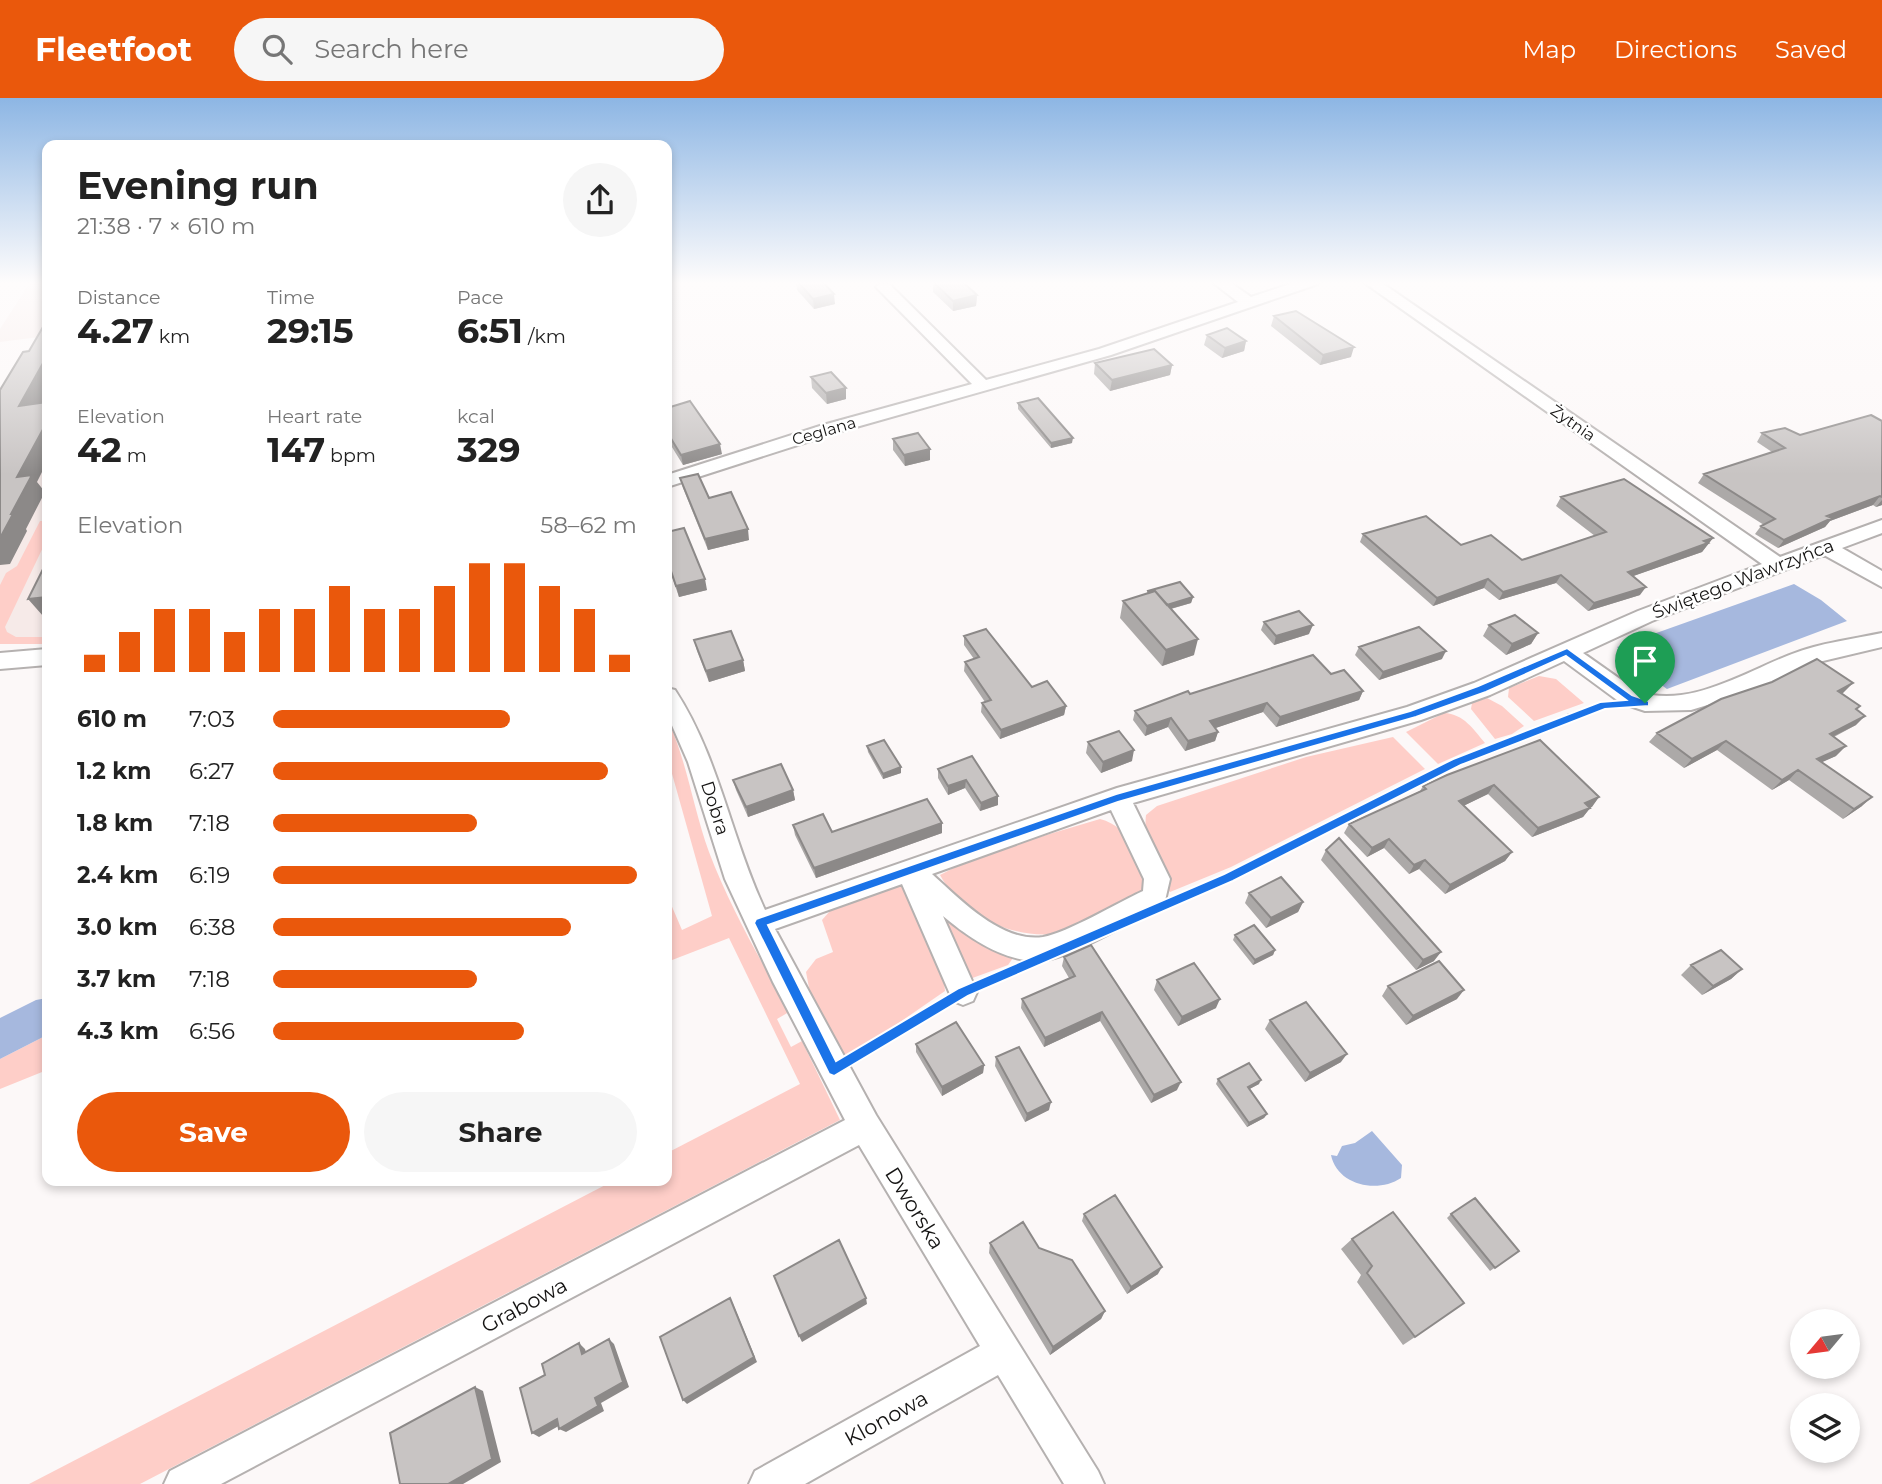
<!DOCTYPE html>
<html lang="en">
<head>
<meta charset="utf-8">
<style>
	:root { --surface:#fff; --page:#f6f6f6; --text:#222; --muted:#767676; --accent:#ea580c }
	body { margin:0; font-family:Montserrat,sans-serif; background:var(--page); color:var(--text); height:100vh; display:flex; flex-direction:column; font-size:26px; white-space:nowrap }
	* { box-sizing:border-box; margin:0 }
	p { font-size:23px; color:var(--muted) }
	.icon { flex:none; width:38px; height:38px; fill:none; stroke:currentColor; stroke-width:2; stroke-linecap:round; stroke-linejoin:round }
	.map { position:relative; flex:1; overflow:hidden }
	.side { position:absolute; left:42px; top:42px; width:630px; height:1046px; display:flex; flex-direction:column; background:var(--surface); border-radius:14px; box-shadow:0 4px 10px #0003 }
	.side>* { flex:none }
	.needle { width:46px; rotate:241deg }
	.tools { position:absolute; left:1790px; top:1211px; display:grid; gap:14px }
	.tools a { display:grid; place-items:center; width:70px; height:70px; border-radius:50%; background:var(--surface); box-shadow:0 4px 10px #0003; font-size:35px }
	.pin { position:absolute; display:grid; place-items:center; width:60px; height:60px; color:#fff; margin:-72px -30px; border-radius:50% 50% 50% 0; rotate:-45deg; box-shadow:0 0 7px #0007 }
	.pin .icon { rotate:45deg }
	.round { display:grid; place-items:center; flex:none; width:74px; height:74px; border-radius:37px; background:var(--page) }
	.summary { display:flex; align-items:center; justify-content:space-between; height:119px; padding:0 35px }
	h1 { font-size:38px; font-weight:700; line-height:52px }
	.metrics { display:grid; grid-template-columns:repeat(3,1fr); gap:10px; height:119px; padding:7px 35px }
	.metrics div { display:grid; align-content:center }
	.metrics b { font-size:35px; font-weight:700 }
	.metrics small { font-size:19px; font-weight:400 }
	.metrics p { font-size:19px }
	.chart { height:196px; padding:14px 35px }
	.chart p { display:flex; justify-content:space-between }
	.chart svg { width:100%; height:126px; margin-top:7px; stroke:var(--accent); stroke-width:6 }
	.action { display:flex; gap:14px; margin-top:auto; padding:14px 35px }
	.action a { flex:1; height:80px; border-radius:42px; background:var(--accent); color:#fff; font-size:28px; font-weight:700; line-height:80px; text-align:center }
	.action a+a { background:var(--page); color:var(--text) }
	ul { padding:0 35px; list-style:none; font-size:23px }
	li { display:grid; grid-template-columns:112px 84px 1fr; align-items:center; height:52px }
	li i { height:18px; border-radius:9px; background:var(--accent) }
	header { display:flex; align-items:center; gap:42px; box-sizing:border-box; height:98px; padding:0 35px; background:var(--accent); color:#fff }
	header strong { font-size:33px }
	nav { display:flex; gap:38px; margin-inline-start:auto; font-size:24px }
	.search { width:490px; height:63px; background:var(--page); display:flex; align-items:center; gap:18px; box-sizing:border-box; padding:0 24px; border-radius:38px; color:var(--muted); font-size:26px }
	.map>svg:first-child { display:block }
	.built { fill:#f6eae8 }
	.green { fill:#fecec8 }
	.water { fill:#a6b8de }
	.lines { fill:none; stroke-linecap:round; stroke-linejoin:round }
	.minor-casing { stroke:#b5b1b0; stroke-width:4 }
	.path-far1 { stroke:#8b8888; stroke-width:3.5; stroke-dasharray:2 4.5; stroke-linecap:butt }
	.path { stroke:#8b8888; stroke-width:4.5; stroke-dasharray:2 6; stroke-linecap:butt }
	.minor { fill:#fff; fill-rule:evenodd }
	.wall { fill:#aca9a8 }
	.shaded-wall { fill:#8c8988 }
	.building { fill:#c8c4c3; stroke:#8c8988; stroke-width:2 }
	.route { fill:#1a73e8; stroke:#fff; stroke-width:2; fill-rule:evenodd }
	.labels { text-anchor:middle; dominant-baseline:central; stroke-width:5; stroke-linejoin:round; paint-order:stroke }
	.far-street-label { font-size:16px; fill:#151413; stroke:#fff }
	.street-label { font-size:18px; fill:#151413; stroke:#fff }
	.near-street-label { font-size:21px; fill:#151413; stroke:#fff }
</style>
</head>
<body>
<header>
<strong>Fleetfoot</strong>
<div class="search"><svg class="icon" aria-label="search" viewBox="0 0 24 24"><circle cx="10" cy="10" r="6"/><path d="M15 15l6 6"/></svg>Search here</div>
<nav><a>Map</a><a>Directions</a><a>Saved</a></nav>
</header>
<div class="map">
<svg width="1882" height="1386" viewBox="0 0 1882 1386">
	<rect width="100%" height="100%" fill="#fcf8f8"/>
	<path class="built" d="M31,183H47V238L0,244V231Z
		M47,303V540L0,541V309Z"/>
	<path class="green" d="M40,423H47V441L5,529L7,534L16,539H47V546H0V487L6,475L17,468Z
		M1539,578L1556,581L1584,605L1534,623L1508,599L1509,590Z
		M1487,600L1502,608L1524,628L1512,636L1495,641L1471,611L1472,605Z
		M1444,615C1464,616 1473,631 1485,645L1438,666L1406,634Z
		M667,620C687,663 693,710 709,754C730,810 761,862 789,914L777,921L791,949L802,943L840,1022L140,1386H29L613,1083H667V1055L800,986L729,840L667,864V797L682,832L712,818L667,658Z
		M1393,639L1425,671L1231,769L1170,794C1155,775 1143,741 1146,717L1157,708L1306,659Z
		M1100,721C1132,729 1139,763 1144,792C1119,807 1089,829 1061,835C1015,843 962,818 940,777L979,757Z
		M902,787C922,810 944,863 945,893L845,962L811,900L806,874L816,861L833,854L822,822L830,813Z
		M937,806L977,840L1013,860L1008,867L967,882Z
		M47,937V972L0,991V961Z"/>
	<path class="water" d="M1794,486L1821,502L1847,523L1667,591L1636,569L1617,549Z
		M47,900V937L0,961V920L36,902Z
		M1372,1033L1402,1067L1401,1080C1377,1096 1337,1087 1331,1057L1337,1058L1342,1048L1355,1045Z"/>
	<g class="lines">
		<g class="minor-casing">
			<path id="minor" d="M1211,183H1228L1251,199L1299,183H1320L1318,186L1111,257L835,335L667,389V377L823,327L972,286L879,192L876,189L879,186H889L986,282L1099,251L1238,204Z
				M1362,183H1379L1780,459L1882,422V435L1842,450L1882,473V489L1824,457L1652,523L1583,555L1637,593C1688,612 1747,573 1792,556C1820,545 1853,541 1882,535V549L1806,567L1757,592L1691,612L1645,613L1621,605L1564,563L1490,597L1421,622L1133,705L1170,781L1164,807C1137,820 1067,862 1040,863C1004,864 969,840 943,818L977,894L973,903L963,907L953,903L902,786L775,831L876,1017L1098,1373L1104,1386H1064L998,1277L805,1386H749L755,1373L980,1248L859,1047L221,1386H164L170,1373L845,1022L773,884L725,781L688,664L667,616V590L675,592C719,659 731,740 765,812L1117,690L1407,609L1474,585L1638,513L1762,466ZM1111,712L1144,781L1143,793C1119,804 1067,835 1043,839C1001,845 960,801 932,776Z
				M47,551V567L0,571V555Z"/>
		</g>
		<path class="path-far1" d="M1496,649L1569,617L1607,607"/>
		<path class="path" d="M1176,802L1423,681L1500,647
			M983,886L1016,871
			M855,959L944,906"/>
		<use href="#minor" class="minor"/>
	</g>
	<path class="wall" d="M796,183H822L835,206L814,211L797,192Z
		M933,184L977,197L976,208L953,213L933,194Z
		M1274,218L1351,259L1320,267L1271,228Z
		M1207,237L1246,243L1244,253L1222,260L1204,247Z
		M1095,265L1172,267L1170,277L1110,293L1094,276Z
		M811,279L846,301L827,306L812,290Z
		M1018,305L1072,345L1051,350L1018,311Z
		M667,310L722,356L683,367L667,341Z
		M1882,323V407L1876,409L1873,407L1830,423L1825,429L1778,450L1755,436L1761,428L1764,427L1698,385L1704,376L1772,354L1757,344L1762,335L1800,337Z
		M893,341L930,362L905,368L893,352Z
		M680,380L709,400L749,442L708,452L683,390Z
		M1561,399L1713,440L1702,454L1633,478L1640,497L1588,513L1556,485L1499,502L1484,490L1433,508L1360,444L1363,436L1461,447L1522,462L1595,438L1556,408Z
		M667,434L707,492L679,499L667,464Z
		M1148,493L1193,499L1191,505L1171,511L1194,557L1162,568L1120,520L1123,503L1147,496Z
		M1264,524L1309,536L1274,547L1261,532Z
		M1489,527L1538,535L1531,546L1506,557L1483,538Z
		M964,538L1032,589L1066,608L1064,617L1000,641L981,614L982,605L985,604L964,573L965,564L974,561L964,547Z
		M694,542L743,562L745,573L709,584L697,553Z
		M1359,549L1442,561L1379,582L1355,557Z
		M1331,576L1363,593L1359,602L1276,629L1263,614L1215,630L1218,634L1215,643L1185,653L1168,629L1145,638L1133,622L1135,613L1190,596Z
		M1843,596L1860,608L1857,612L1856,627L1834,639L1836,658L1821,664L1862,708L1843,721L1789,682L1772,692L1717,652L1684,670L1649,644L1657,635Z
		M1088,644L1132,663L1101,675L1086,655Z
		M867,648L901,669V675L883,681L868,654Z
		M972,658L998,707L980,713L965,690L948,697L938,680V671Z
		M1447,677L1599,699L1583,719L1532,739L1488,696L1463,708L1512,754L1505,763L1445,796L1419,771L1409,776L1384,750L1367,759L1344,735L1349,726L1420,693L1423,688Z
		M733,682L793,692L795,702L748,719L736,692Z
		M942,725V735L816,780L795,737L793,727L832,734Z
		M1326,752L1434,863L1416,872L1321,762Z
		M1249,795L1303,804L1298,814L1266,830L1245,805Z
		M1235,837L1275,852L1273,857L1253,867L1233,842Z
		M1064,859L1177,992L1151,1005L1100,923L1044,949L1021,910L1022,901L1069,880L1062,868Z
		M1691,867L1742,871L1731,881L1702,897L1681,877Z
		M1157,882L1216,910L1178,928L1154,892Z
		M1388,888L1457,901L1406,927L1382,898Z
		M1270,922L1341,964L1305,984L1265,931Z
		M916,946L984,967L983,975L942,998L916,954Z
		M996,959L1049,1012L1025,1024L995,968Z
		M1218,981L1259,986L1249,991L1267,1016L1264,1020L1247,1029L1216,986Z
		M1393,1114L1415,1239L1403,1247L1357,1184L1361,1177L1341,1151L1352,1141Z
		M1084,1116L1158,1176L1127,1196L1082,1123Z
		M1451,1116L1519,1153L1490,1173L1447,1120Z
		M990,1145L1039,1150L1105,1213L1101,1221L1050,1257L989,1155Z"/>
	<path class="shaded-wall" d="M834,196L835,206L814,211L813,201Z
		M977,197L976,208L953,213V203Z
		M1246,243L1244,253L1222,260L1225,250Z
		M1354,249L1351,259L1320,267L1323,257Z
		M47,258V295L31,324L19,308Z
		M1172,267L1170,277L1110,293L1112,282Z
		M846,290V301L827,306L826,295Z
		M47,324V364L37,384L45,394L26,431L27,433L10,466L0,467V440L17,379Z
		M1073,340L1072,345L1051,350V345Z
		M720,346L722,356L683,367L681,357Z
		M930,351V362L905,368L904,357Z
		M1880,398L1873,407L1830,423L1825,429L1778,450L1784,442L1827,418Z
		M1882,402V407L1876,409Z
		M748,431L749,442L708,452L705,441Z
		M1713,440L1702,454L1622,482L1628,474Z
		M1561,477L1556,485L1499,502L1503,494Z
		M705,481L707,492L679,499L676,488Z
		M1488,481L1484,490L1433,508L1437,500Z
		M1646,489L1640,497L1588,513L1594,505Z
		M47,499V517L43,518L28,501Z
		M1193,499L1191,505L1159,514L1160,509Z
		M1313,527L1309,536L1274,547L1276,538Z
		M1538,535L1531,546L1506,557L1512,546Z
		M1198,541L1194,557L1162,568L1166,552Z
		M1446,553L1442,561L1379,582L1383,574Z
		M743,562L745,573L709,584L706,573Z
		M1853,585L1843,595L1829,602L1838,593Z
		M1363,593L1359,602L1276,629L1280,619Z
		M1267,605L1263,614L1207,633L1210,623Z
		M1066,608L1064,617L1000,641L1001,632Z
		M1865,618L1856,627L1820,645L1830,636Z
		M1171,620L1168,629L1145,638L1147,628Z
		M1218,634L1215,643L1185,653L1188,643Z
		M1726,643L1717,652L1684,670L1692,661Z
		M1846,648L1836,658L1807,671L1817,661Z
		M1134,652L1132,663L1101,675L1103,664Z
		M901,669V675L883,681V676Z
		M1798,672L1789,682L1772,692L1782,682Z
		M966,682L965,690L948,697V688Z
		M1494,687L1488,696L1453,713L1459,703Z
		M793,692L795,702L748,719L746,709Z
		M998,698V707L980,713L981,705Z
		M1599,699L1592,709L1578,714L1585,705Z
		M1872,699L1862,708L1843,721L1854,711Z
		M1590,710L1583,719L1532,739L1538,730Z
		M942,725V735L816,780L814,770Z
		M1389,741L1384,750L1367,759L1372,750Z
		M1512,754L1505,763L1445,796L1450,787Z
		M1425,762L1419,771L1409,776L1414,767Z
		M1303,804L1298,814L1266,830L1271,820Z
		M1275,852L1273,857L1253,867L1255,862Z
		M1441,854L1434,863L1416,872L1423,862Z
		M1742,871L1731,881L1702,897L1713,888Z
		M1464,892L1457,901L1406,927L1413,918Z
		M1220,901L1216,910L1178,928L1182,919Z
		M1102,914L1100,923L1044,949L1045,940Z
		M1347,956L1341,964L1305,984L1310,975Z
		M984,967L983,975L942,998V989Z
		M1261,982L1259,986L1246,993L1248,989Z
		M1181,984L1177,992L1151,1005L1154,997Z
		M1051,1004L1049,1012L1025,1024L1027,1016Z
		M1267,1016L1264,1020L1247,1029L1249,1025Z
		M1162,1169L1158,1176L1127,1196L1131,1189Z
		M730,1200L733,1206L757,1264L687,1306L683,1302Z
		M866,1200L867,1206L802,1244L799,1238Z
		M1105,1213L1101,1221L1050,1257L1053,1249Z
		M609,1241L614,1246L629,1289L601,1305L604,1313L566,1334L559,1331L595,1300Z
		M579,1245L585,1251L588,1261L582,1256Z
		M475,1289L483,1293L501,1364L463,1386H448Z
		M557,1321L564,1325L539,1339L532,1335Z"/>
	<path class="building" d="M797,183H822L834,196L813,201Z
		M938,183H962L977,197L953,203L933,184Z
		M1296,213L1354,249L1323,257L1274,218Z
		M47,222V258L19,308L47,304V324L17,379L32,377L11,416H13L0,440V292L23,254L29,253Z
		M1227,230L1246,243L1225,250L1207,237Z
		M1154,251L1172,267L1112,282L1095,265Z
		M831,274L846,290L826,295L811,279Z
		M1038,300L1073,340L1051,345L1018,305Z
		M690,303L720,346L681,357L667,334V310Z
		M1871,317L1882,323V399L1880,398L1827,418L1832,420L1784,442L1761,428L1775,421L1704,376L1785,350L1762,335L1785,330L1800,337Z
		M918,335L930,351L904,357L893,341Z
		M698,376L709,400L731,394L748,431L705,441L680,380Z
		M1624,381L1713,440L1704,443L1708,445L1628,474L1646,489L1594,505L1561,477L1503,494L1488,481L1437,500L1363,436L1426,418L1461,447L1491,437L1522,462L1606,434L1561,399Z
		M684,430L705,481L676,488L667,461V434Z
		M47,468V499L28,501L44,469Z
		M1180,484L1193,499L1167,507L1155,493L1149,495L1148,493Z
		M1155,493L1198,541L1166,552L1123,503Z
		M1299,513L1313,527L1276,538L1264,524Z
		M1515,517L1538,535L1512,546L1489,527Z
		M1419,529L1446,553L1383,574L1359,549Z
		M986,531L1032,589L1047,583L1066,608L1001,632L982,605L991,602L965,564L979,559L964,538Z
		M731,533L743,562L706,573L694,542Z
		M1313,557L1331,576L1344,572L1363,593L1280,619L1267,605L1210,623L1218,634L1188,643L1171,620L1147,628L1135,613L1188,593L1190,596Z
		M1817,561L1853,585L1838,593L1860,608L1856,611L1865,618L1830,636L1846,648L1817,661L1872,699L1854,711L1798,672L1782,682L1726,643L1692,661L1657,635L1721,601L1772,584Z
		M1119,633L1134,652L1103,664L1088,644Z
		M884,642L901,669L883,676L867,648Z
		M1540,642L1599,699L1585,705L1590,710L1538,730L1494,687L1459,703L1512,754L1450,787L1425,762L1414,767L1389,741L1372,750L1349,726L1426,691L1423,688L1447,677Z
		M972,658L998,698L981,705L966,682L948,688L938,671Z
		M781,666L793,692L746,709L733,682Z
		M927,701L942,725L814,770L793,727L823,716L832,734Z
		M1339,740L1441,854L1423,862L1326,752Z
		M1281,779L1303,804L1271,820L1249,795Z
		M1254,827L1275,852L1255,862L1235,837Z
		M1091,847L1181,984L1154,997L1102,914L1045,940L1022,901L1075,878L1064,859Z
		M1721,852L1742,871L1713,888L1691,867Z
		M1439,863L1464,892L1413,918L1388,888Z
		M1194,865L1220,901L1182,919L1157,882Z
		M1306,904L1347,956L1310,975L1270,922Z
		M956,924L984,967L942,989L916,946Z
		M1019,949L1051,1004L1027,1016L996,959Z
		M1249,965L1261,982L1248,989L1267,1016L1249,1025L1218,981Z
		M1115,1097L1162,1169L1131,1189L1084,1116Z
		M1475,1100L1519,1153L1495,1170L1451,1116Z
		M1393,1114L1464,1205L1415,1239L1367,1175L1372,1168L1352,1141Z
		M1023,1124L1039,1150L1072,1162L1105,1213L1053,1249L990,1145Z
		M839,1142L866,1200L799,1238L774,1178Z
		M730,1200L754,1259L683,1302L660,1239Z
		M609,1241L623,1284L595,1300L598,1308L559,1331L557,1321L532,1335L520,1290L545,1277L542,1266L579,1245L582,1256Z
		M475,1289L492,1361L448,1386H400L390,1335Z"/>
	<linearGradient id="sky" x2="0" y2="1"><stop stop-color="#8db6e4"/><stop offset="0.49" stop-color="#fefcfc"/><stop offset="1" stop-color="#fefcfc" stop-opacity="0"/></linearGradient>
	<rect width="1882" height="377" fill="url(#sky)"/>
	<path class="route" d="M1567,550L1632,597L1649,603V608L1605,611L1461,667L1233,783L968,898L834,978L829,976L754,825L756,821L1116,696L1410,613L1478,588ZM1566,558L1626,602L1600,604L1453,661L1224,776L959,890L836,963L768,827L1118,704L1416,619L1486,594Z"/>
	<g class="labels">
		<g class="far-street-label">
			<text transform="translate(1573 325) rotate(35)">Żytnia</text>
			<text transform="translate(824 333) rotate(-16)">Ceglana</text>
		</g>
		<g class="street-label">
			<text transform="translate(1743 481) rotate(-21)">Świętego Wawrzyńca</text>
			<text transform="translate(715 710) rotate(72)">Dobra</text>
		</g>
		<g class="near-street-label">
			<text transform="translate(915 1110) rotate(58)">Dworska</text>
			<text transform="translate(524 1207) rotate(-28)">Grabowa</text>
			<text transform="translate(886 1320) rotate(-29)">Klonowa</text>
		</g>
	</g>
</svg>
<div class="tools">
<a><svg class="needle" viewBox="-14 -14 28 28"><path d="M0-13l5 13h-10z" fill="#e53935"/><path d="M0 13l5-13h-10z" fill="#767676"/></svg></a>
<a><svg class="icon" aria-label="layers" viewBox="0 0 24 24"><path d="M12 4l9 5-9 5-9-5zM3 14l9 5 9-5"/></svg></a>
</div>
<div class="pin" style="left:1645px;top:605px;background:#1e9e55"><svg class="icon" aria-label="arrive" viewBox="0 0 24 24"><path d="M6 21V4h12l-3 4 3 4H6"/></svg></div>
<section class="side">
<div class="summary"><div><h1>Evening run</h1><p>21:38 · 7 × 610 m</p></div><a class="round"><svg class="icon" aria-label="share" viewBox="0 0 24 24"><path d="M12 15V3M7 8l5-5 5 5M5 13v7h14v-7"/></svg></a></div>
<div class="metrics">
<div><p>Distance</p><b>4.27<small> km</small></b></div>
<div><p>Time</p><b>29:15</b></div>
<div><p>Pace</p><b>6:51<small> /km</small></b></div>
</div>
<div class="metrics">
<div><p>Elevation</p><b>42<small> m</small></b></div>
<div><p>Heart rate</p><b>147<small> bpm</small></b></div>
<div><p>kcal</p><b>329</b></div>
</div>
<div class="chart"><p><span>Elevation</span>58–62 m</p>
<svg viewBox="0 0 160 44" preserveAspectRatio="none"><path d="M5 44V38M15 44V30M25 44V22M35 44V22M45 44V30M55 44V22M65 44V22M75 44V14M85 44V22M95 44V22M105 44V14M115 44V6M125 44V6M135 44V14M145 44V22M155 44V38"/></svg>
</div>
<ul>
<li><b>610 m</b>7:03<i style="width:65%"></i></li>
<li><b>1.2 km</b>6:27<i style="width:92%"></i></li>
<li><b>1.8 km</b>7:18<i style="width:56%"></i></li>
<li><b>2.4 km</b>6:19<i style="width:100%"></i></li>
<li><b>3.0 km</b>6:38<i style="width:82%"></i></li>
<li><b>3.7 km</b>7:18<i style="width:56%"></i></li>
<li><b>4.3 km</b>6:56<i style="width:69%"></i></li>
</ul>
<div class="action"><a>Save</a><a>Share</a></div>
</section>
</div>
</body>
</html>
